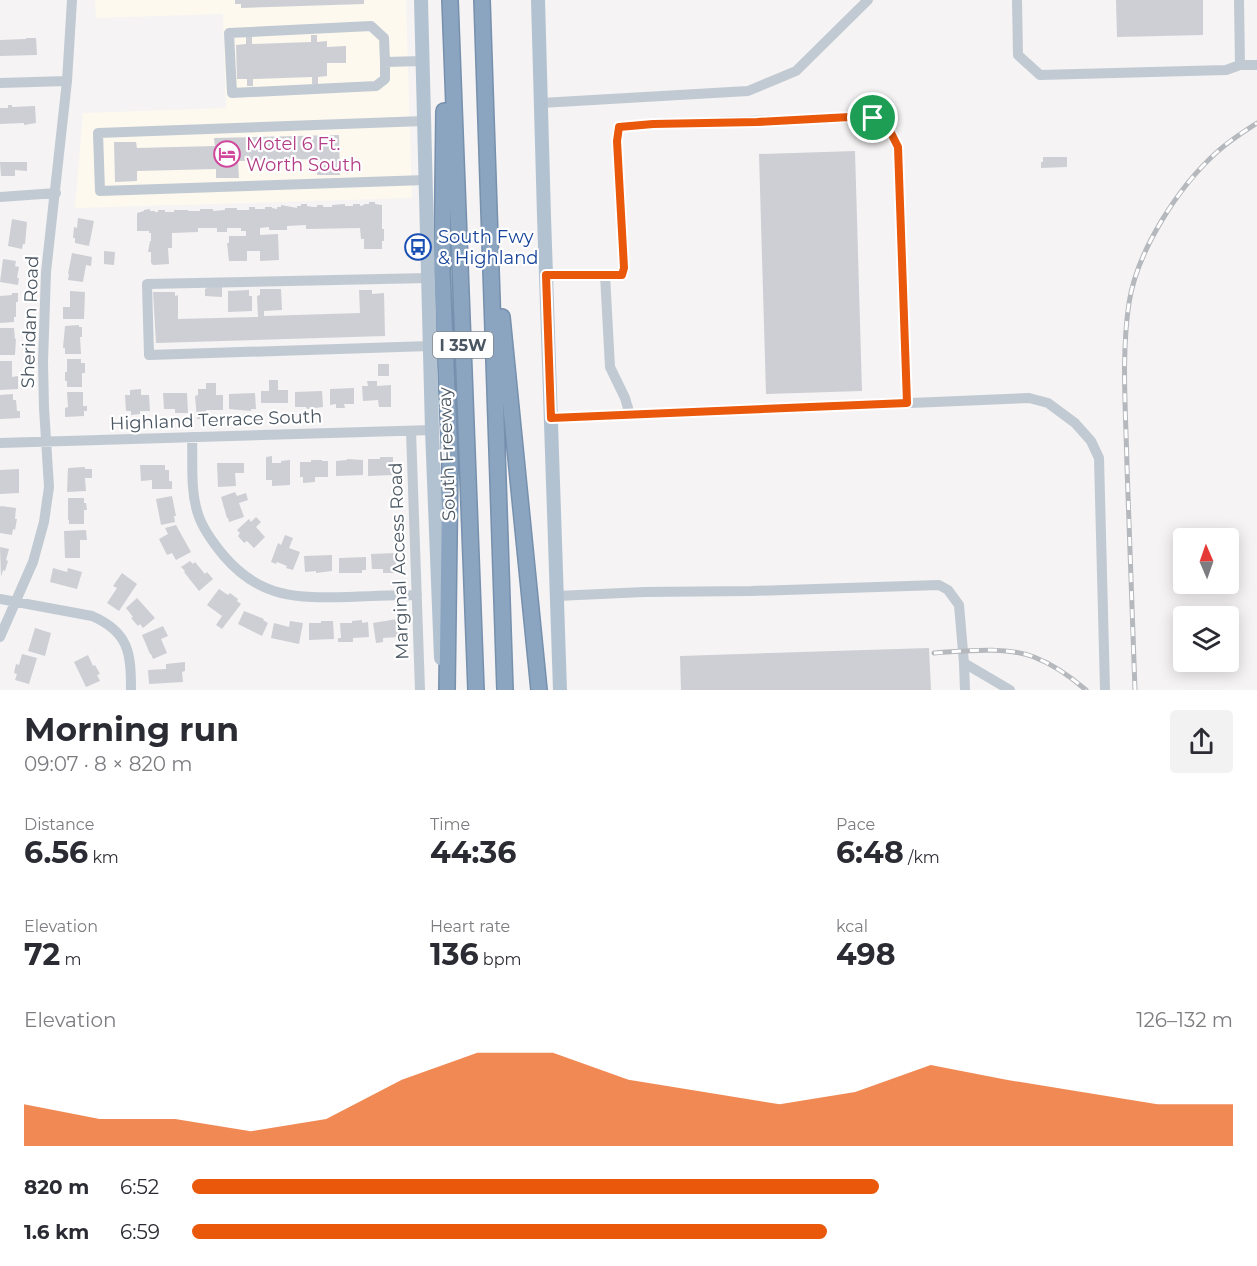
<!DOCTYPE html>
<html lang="en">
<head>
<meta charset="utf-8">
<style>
	:root { --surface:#fff; --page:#f2f2f3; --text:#2b2b33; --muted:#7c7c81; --accent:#ea580c }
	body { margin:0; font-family:Montserrat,sans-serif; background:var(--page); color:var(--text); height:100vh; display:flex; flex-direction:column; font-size:22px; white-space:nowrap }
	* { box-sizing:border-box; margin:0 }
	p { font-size:20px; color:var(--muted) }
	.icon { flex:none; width:33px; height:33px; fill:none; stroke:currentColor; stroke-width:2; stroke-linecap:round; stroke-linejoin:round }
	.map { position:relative; height:690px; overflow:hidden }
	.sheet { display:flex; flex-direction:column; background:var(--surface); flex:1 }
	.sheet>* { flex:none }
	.needle { width:39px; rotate:358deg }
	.tools { position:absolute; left:1173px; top:528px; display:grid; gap:12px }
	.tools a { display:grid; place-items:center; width:66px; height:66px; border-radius:6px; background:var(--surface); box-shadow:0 3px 15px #0003; font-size:30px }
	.pin { position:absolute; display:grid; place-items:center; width:51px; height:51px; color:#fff; margin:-26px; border:3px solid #fff; border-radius:50%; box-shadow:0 2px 6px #0007 }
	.round { display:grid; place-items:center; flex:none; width:63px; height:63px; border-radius:6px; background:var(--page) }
	.summary { display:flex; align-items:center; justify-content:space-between; height:102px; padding:0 24px }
	h1 { font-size:33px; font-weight:700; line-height:45px }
	.figures { display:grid; grid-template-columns:repeat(3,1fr); gap:9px; height:102px; padding:6px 24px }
	.figures div { display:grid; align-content:center }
	.figures b { font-size:30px; font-weight:700 }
	.figures small { font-size:16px; font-weight:400 }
	.figures p { font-size:16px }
	.chart { height:168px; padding:12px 24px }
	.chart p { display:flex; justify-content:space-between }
	.chart svg { width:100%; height:108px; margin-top:6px; fill:var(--accent); opacity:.7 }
	ul { padding:0 24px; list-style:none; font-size:20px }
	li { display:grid; grid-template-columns:96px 72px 1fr; align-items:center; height:45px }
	li i { height:15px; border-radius:8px; background:var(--accent) }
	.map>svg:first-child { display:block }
	.commercial { fill:#fdf9ef }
	.building { fill:#cdcfd5 }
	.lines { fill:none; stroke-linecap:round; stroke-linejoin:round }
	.highway-casing { stroke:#7690ad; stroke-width:18 }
	.minor { stroke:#c1cad2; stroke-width:10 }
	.major { stroke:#b3c2d1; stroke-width:14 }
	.highway { stroke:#8ba5c1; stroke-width:15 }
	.rail-casing { stroke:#b5b8bd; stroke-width:5 }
	.rail { stroke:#fff; stroke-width:3; stroke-dasharray:9; stroke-linecap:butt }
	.route-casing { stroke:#fff; stroke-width:12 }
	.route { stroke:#ea580c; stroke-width:8 }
	.labels { text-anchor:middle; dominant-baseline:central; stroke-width:4.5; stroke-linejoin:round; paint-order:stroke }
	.shield { fill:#fff; stroke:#808990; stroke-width:1.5 }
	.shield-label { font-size:16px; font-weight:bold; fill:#4a5661 }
	.hotel-label { font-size:18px; fill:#b23c85; stroke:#fff; text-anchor:start }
	.transit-label { font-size:18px; fill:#164399; stroke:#fff; text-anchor:start }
	.street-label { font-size:18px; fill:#4a5661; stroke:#fff }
</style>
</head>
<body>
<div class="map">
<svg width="1257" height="690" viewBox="0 0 1257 690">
	<rect width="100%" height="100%" fill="#f5f3f3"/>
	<path class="commercial" d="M95,0H406L412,198L75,208L83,113L226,108L223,14L96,18Z"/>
	<path class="building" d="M235,0H364V4L241,8V4H235Z
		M1116,0H1203V35L1117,37Z
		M311,35H317V42L327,41V47L346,46V63H327V76L318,77V84H312V77L253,79V86H247V79H237L236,45L246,44V37H252V44L311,42Z
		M26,38H36L37,55L0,56V40L26,39Z
		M8,105H12V107L35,106L36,123L24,125V123L0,124V108H8Z
		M339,135L340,175H317V159L238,161L239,178H216V169L137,171V181L115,182L114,142H136L137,148L215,146L214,138Z
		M855,151L862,391L766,394L759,154Z
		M1043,157H1067V167L1041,168V162H1043Z
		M0,162H27V171L15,170V176H1Z
		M369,202H375V204L382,205V229H384V241H382V249H364V239H361L360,228L306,229V225L287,226V230H269V227L260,228V235L278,234L279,260L260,261V251H247V261H229L227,243H229V236H246V231H241V228H227V232H217V228H198V232L172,233V248H168L169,264L153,265L151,263V252H148L150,241H151V233H149V231H137V213L144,211V210L150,209V211H155V212H158V210H165V212H174V210H188V211H200V209H213V211L225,210V208H237V210H249V207H255V209H265V207H272V208L277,209V207H281V205L297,208V206H301V204H307V206L313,207H317V205H323V207H332V205L345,204V206H353V204H360V206L364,205V204H369Z
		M78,218L94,221L89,246L75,243V238H73L74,227L77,228Z
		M12,219L27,222L25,244H23L22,249L8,246Z
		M104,251L115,252L114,265L104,264Z
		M72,253L92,257L91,266L86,265L83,282L68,280L69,274H68Z
		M3,259L16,261L15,266L19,267L17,278H19L18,285L0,282Z
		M207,287H222V297L205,296V289L207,288Z
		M260,289H281L282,310L264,311V316L360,313L359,290H372V294L384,293L385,336L156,343L153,292H175V296L178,295V319L258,317L257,296L260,295Z
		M249,290V296H252V311L228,312V291Z
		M70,291L85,292L84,319H63V307H70Z
		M12,293H18V302H16V317H14V322L0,323V296L12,295Z
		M79,325V327H82V337H80L81,354H65V348H63L65,326Z
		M0,328H14L15,339H16L15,355H0Z
		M67,359H81V363H85V373H82V387H67V381H65V372H67Z
		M0,361H12V377L18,376V389L0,390Z
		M378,364H389V376H378Z
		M269,380H278V390H288V403H261V391H269Z
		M367,381H377V386L391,385V407H379L378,400L363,401L362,386H368Z
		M206,383H216V395H223V410H206V419H197L195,396L198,395V389H206Z
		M354,388V404H344L345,408H336V404L330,405V389Z
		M141,389V395H149L150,411H140V414L131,415V411H126L125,395H130V390Z
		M322,391L323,407L307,409L306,407H295V392Z
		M67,392H83V406H87V411H84V416L65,417V408L68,407Z
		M163,393H187L188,413H175V409H164Z
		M255,393L256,409H251V411L229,409V394Z
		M13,394V400H16L17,411H20V418L0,419V395Z
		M272,456V463H281V461L290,460V485L272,486V480H266V457Z
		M380,457H393V475L368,476V459H380Z
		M347,459L363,460V475L336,476V461L347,460Z
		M311,460H322V461H328V477H315V482L303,483V477H300V462H311Z
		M217,463H244V473H235L236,486L218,487Z
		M140,465H165V470H169V481H172V489H152V480L141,481Z
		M85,467V469H92V478H85L86,491L67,492L68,468Z
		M19,469V493L0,494V470Z
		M235,492L237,496L246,493L248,500L239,503L244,517L229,522L228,518H227L221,497Z
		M172,496L176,516H174L175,522L161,525L156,499Z
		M68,498H84V503H86L87,510H84V524H69V520H68Z
		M1,506L16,508L15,519H17L15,530L13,529L12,535L0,533V507Z
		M256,517L261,522L256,527L265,537L254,548L247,541L244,543L238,536L240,533L237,530L249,519L251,522Z
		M176,525L191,552L176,560L172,553L167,555L159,539L168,534L165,528Z
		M86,530L87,540H80V558H65L64,531Z
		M285,535L293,538L289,548L300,552L293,570L286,568L287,566L277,562L276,564L271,562L278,543L281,545Z
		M0,547L9,549L6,560L8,561L5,571L3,570L1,577Z
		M396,553V573H383V569H372L371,554Z
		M332,555V571L316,573V571L305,572L304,556Z
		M366,557V570H362V573H339V558Z
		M190,561L193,564L195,562L205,574L207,572L213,579L199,591L184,572L185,571L181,567Z
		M53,568L67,572L68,568L82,572L77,589L50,582Z
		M122,573L137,584L119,611L107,603L117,588L113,586Z
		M219,589L228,595L230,593L238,599L237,601L241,604L222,629L216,625L222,616L207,605Z
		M137,598L155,618L143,628L140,624L138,626L131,618L133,617L126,608Z
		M244,611L264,619L263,620L268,623L262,636L238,624Z
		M397,619L398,637L383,638V642L376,643L373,623Z
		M362,620V623L368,622L369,637L353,638V642H338V638H341L340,623H352V621Z
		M290,621L303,623L299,644L271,638L274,623L289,627Z
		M321,621H333L334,639L309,640V623H321Z
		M163,626L168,636L161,639L167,653L153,659L151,654H150L142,635Z
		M35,628L51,633L45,656L28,651Z
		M929,648L931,690H681L680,656Z
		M22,654L37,658L29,684L15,680L17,674L14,673L16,664L19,665Z
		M88,655L93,666L95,665L100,674L97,675L100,681L86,687L74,662Z
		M185,662V671L182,672L183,682L149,684L148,670L166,669V664Z"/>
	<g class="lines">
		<g class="highway-casing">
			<path id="highway" d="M450,0L476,690
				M482,0L505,690
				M444,111L442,271L450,461L447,690
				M502,317L539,690"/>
		</g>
		<path class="minor" d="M1017,0L1018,55L1040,75L1226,70L1240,65
			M1239,0L1240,65H1257
			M385,62V79L376,86L232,93L229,33L371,26L384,38L385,62L423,61
			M0,83L67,81
			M541,103L748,91L796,71L868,0
			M424,121L98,133L100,191L426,180
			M0,197L56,193
			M546,275H622L624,268L617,141L619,127L653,124L850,118H873L888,127L898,147L907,403
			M605,275L610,367L625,398L630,415
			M428,278L147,284L149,355L430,346
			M551,418L1029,398L1048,403L1075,423L1091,441L1099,458L1105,690
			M411,431L420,690
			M192,437C193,462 190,490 198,514C203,530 214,544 224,556C261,599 297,598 349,597C371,596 394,595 417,595
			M0,443L432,430
			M557,596L644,592L751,591L939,585L948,590L959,605L964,663L1010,690
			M0,599L92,616C129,632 131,653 131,690
			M0,637L33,562L44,522L49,487L44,408L43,362L46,272L67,81L72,0
			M964,663L965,690"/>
		<path class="major" d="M421,0L432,430L441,658
			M538,0L544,216L560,690"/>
		<use href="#highway" class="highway"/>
		<g class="rail-casing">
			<path id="rail" d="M934,653C965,651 1005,646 1034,657C1052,664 1071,677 1086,690
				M1135,690C1132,616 1130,541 1127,467C1126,414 1121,356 1129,303C1137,251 1178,187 1217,152C1229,141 1243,132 1257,123"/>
		</g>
		<use href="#rail" class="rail"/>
	</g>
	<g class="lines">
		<g class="route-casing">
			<path id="route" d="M850,117L873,118L888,127L898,147L907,403L551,418L546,275H622L624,268L617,141L619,127L653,124L757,122Z"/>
		</g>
		<use href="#route" class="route"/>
	</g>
	<defs>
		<g id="hotel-ring" transform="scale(1.35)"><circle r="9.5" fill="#fff" stroke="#d1479c" stroke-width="1.5"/><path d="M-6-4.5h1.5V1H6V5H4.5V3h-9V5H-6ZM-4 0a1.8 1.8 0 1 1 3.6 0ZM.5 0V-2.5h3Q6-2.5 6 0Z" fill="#d1479c"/></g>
		<g id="bus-ring" transform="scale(1.35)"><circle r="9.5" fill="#fff" stroke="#1a4fb4" stroke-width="1.5"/><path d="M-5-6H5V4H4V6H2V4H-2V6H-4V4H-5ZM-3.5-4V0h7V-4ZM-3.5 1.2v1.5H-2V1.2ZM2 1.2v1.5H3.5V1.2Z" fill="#1a4fb4"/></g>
	</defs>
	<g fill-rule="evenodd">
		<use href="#hotel-ring" x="227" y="154"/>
		<use href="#bus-ring" x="418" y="247"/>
	</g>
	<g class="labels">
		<rect class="shield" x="433" y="332" width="60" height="26" rx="4.5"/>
		<g class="shield-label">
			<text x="463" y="345">I 35W</text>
		</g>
		<g class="hotel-label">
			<text x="246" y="144">Motel 6 Ft.<tspan x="246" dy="21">Worth South</tspan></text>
		</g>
		<g class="transit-label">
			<text x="438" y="237">South Fwy<tspan x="438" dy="21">&amp; Highland</tspan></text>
		</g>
		<g class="street-label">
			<text transform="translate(30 322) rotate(-88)">Sheridan Road</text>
			<text transform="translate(216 420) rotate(-2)">Highland Terrace South</text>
			<text transform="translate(447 454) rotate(-92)">South Freeway</text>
			<text transform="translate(399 561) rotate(-92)">Marginal Access Road</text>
		</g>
	</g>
</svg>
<div class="tools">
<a><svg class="needle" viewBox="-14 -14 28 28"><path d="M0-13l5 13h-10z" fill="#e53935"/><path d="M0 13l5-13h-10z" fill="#7c7c81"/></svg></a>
<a><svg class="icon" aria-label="layers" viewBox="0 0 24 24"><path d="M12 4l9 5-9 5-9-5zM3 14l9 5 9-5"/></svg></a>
</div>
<div class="pin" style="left:873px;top:118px;background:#1e9e55"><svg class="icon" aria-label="arrive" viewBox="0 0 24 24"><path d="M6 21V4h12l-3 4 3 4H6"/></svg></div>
</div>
<section class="sheet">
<div class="summary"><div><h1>Morning run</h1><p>09:07 · 8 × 820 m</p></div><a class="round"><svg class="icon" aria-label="share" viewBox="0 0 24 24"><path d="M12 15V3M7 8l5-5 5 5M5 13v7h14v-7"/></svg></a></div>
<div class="figures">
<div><p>Distance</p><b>6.56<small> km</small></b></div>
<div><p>Time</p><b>44:36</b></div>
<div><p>Pace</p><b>6:48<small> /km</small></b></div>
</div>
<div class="figures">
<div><p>Elevation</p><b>72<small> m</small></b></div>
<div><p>Heart rate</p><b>136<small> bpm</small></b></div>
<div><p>kcal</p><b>498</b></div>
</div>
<div class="chart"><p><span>Elevation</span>126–132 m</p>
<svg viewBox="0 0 160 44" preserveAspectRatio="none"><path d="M0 44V27L10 33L20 33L30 38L40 33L50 17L60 6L70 6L80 17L90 22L100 27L110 22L120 11L130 17L140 22L150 27L160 27V44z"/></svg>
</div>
<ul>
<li><b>820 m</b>6:52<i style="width:66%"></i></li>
<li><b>1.6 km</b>6:59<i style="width:61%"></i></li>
</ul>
</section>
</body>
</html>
